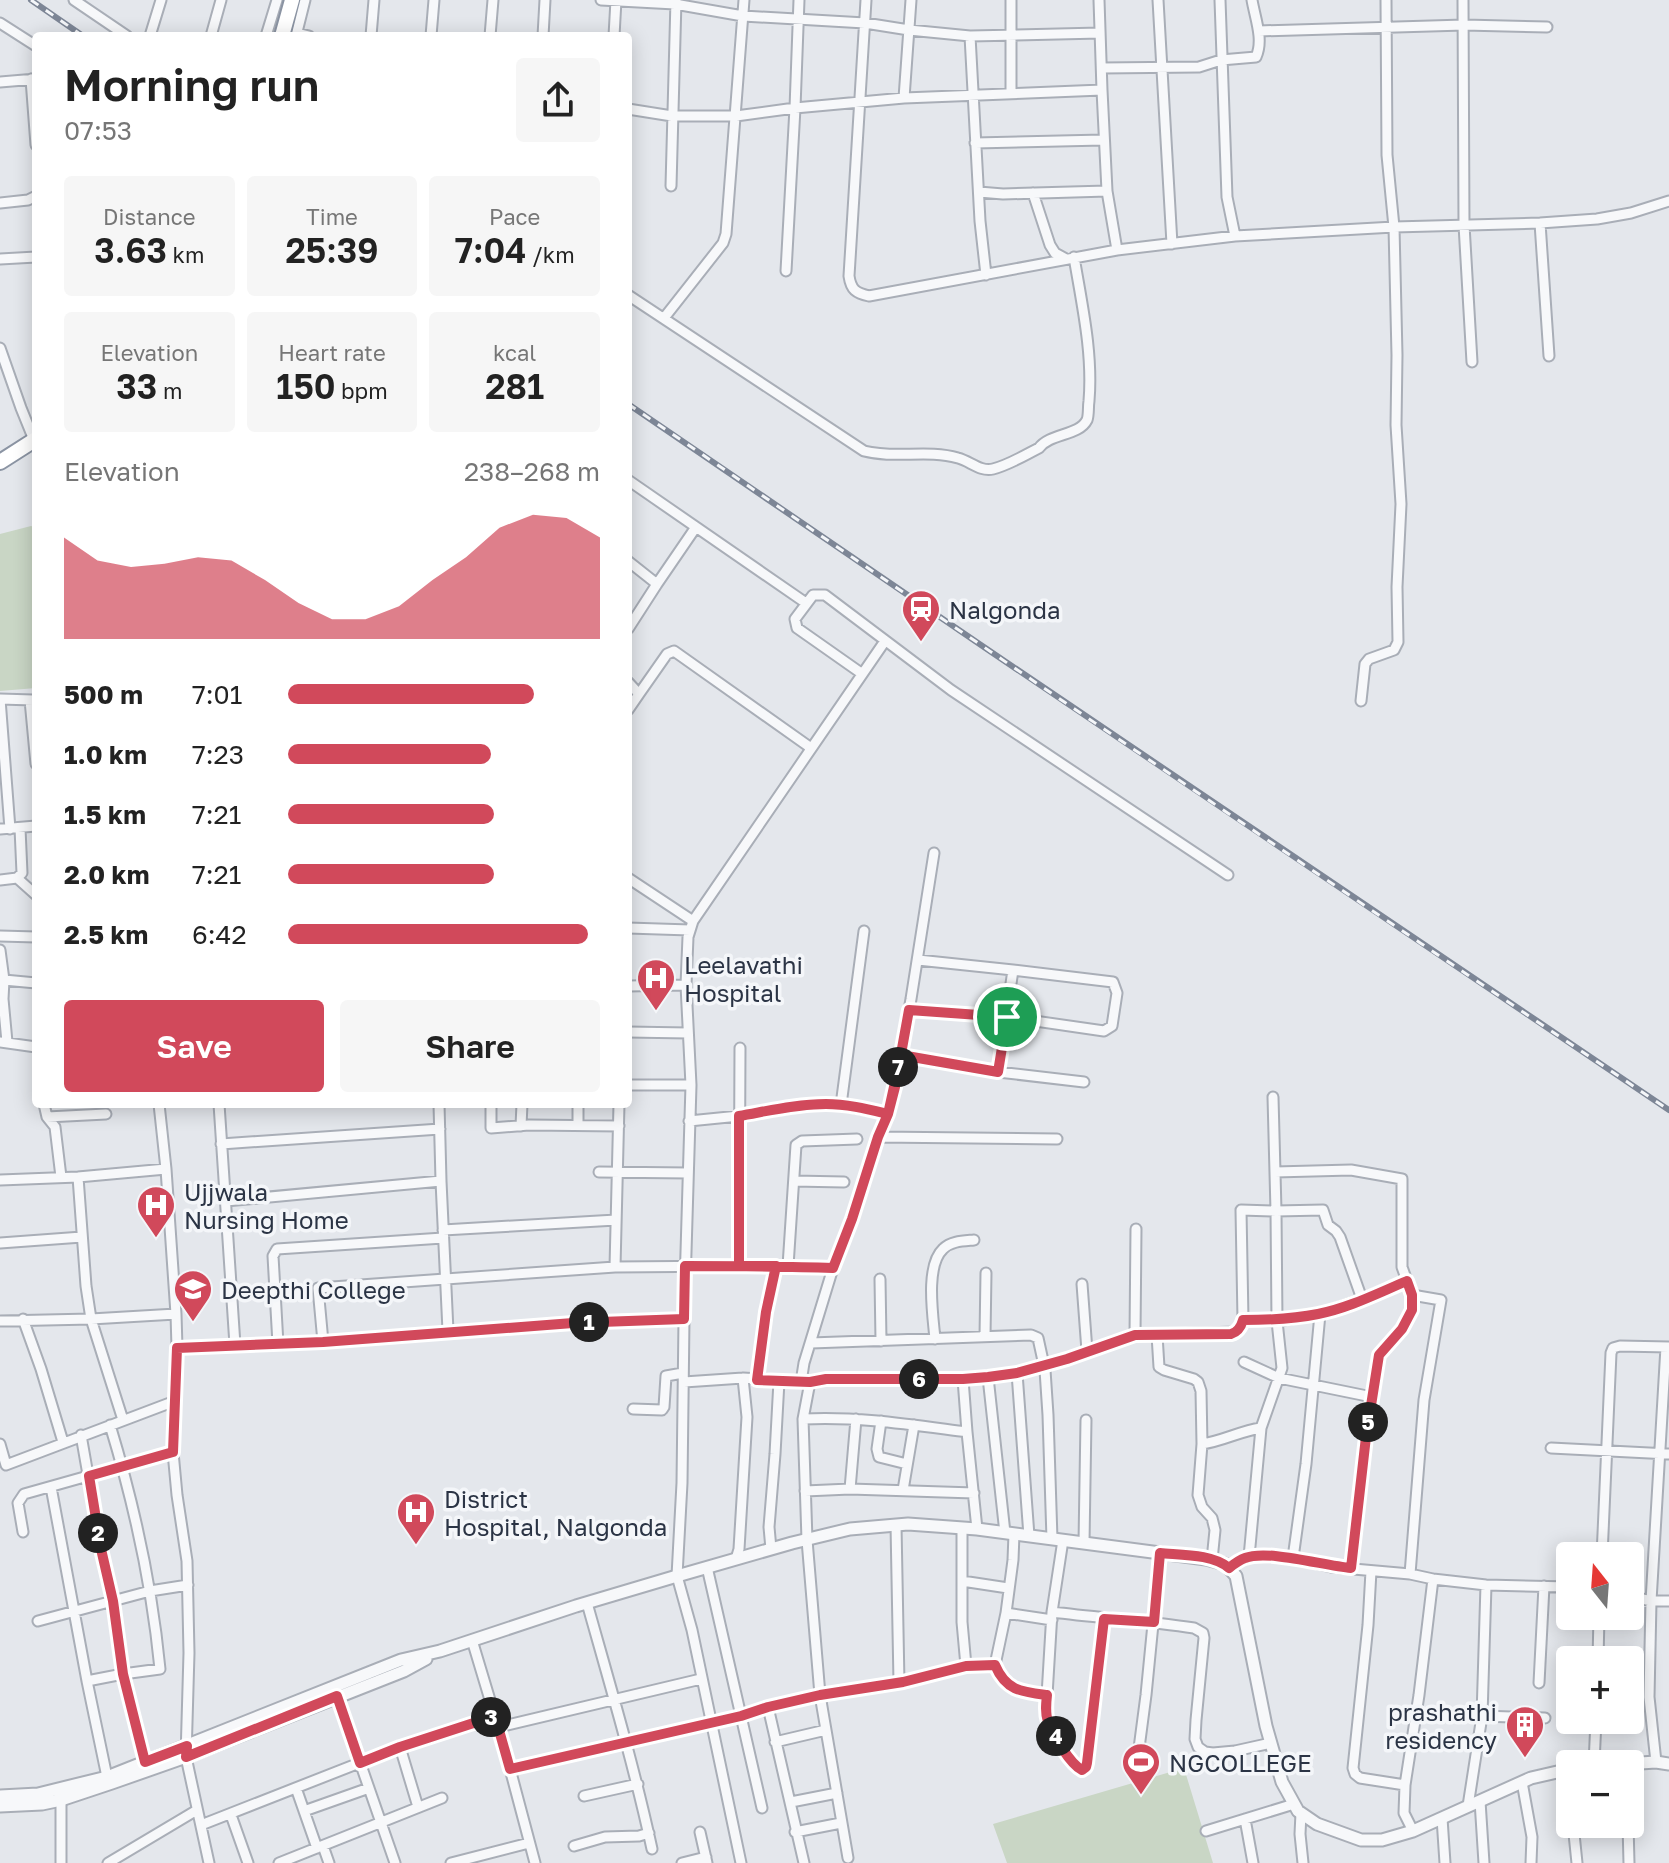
<!DOCTYPE html>
<html lang="en">
<head>
<meta charset="utf-8">
<style>
	:root { --surface:#fff; --page:#f6f6f6; --text:#222; --muted:#767676; --accent:#d1495b }
	body { margin:0; font-family:"Golos Text",sans-serif; background:var(--page); color:var(--text); height:100vh; display:flex; flex-direction:column; font-size:30px; white-space:nowrap }
	* { box-sizing:border-box; margin:0 }
	p { font-size:26px; color:var(--muted) }
	.icon { flex:none; width:44px; height:44px; fill:none; stroke:currentColor; stroke-width:2; stroke-linecap:round; stroke-linejoin:round }
	.map { position:relative; flex:1; overflow:hidden }
	.drawer { position:absolute; left:32px; top:32px; width:600px; height:1076px; display:flex; flex-direction:column; background:var(--surface); border-radius:8px; box-shadow:0 4px 20px #0003 }
	.drawer>* { flex:none }
	.needle { width:52px; rotate:343deg }
	.tools { position:absolute; left:1556px; top:1542px; display:grid; gap:16px }
	.tools a { display:grid; place-items:center; width:88px; height:88px; border-radius:8px; background:var(--surface); box-shadow:0 4px 20px #0003; font-size:40px }
	.pin { position:absolute; display:grid; place-items:center; width:68px; height:68px; color:#fff; margin:-34px; border:4px solid #fff; border-radius:50%; box-shadow:0 2px 8px #0007 }
	.km { position:absolute; width:40px; height:40px; margin:-20px; border-radius:50%; background:#222; color:#fff; font-size:22px; line-height:40px; text-align:center }
	.round { display:grid; place-items:center; flex:none; width:84px; height:84px; border-radius:8px; background:var(--page) }
	.head { display:flex; align-items:center; justify-content:space-between; height:136px; padding:0 32px }
	h1 { font-size:44px; font-weight:600; line-height:60px }
	.figures { display:grid; grid-template-columns:repeat(3,1fr); gap:12px; height:136px; padding:8px 32px }
	.figures div { display:grid; align-content:center; border-radius:8px; background:var(--page); text-align:center }
	.figures b { font-size:34px; font-weight:600 }
	.figures small { font-size:22px; font-weight:400 }
	.figures p { font-size:22px }
	.chart { height:224px; padding:16px 32px }
	.chart p { display:flex; justify-content:space-between }
	.chart svg { width:100%; height:144px; margin-top:8px; fill:var(--accent); opacity:.7 }
	.button { display:flex; gap:16px; margin-top:auto; padding:16px 32px }
	.button a { flex:1; height:92px; border-radius:8px; background:var(--accent); color:#fff; font-size:32px; font-weight:600; line-height:92px; text-align:center }
	.button a+a { background:var(--page); color:var(--text) }
	ul { padding:0 32px; list-style:none; font-size:26px }
	li { display:grid; grid-template-columns:128px 96px 1fr; align-items:center; height:60px }
	li i { height:20px; border-radius:10px; background:var(--accent) }
	.map>svg:first-child { display:block }
	.pitch { fill:#c9d6c5 }
	.lines { fill:none; stroke-linecap:round; stroke-linejoin:round }
	.minor-casing { stroke:#a9aeb7; stroke-width:13 }
	.tertiary-casing { stroke:#a9aeb7; stroke-width:15 }
	.trunk-casing { stroke:#8b94a3; stroke-width:18 }
	.minor { stroke:#f7f8fa; stroke-width:9 }
	.tertiary { stroke:#f7f8fa; stroke-width:11 }
	.trunk { stroke:#fff; stroke-width:14 }
	.rail-casing { stroke:#7d8696; stroke-width:6 }
	.rail { stroke:#f4f6f9; stroke-width:3; stroke-dasharray:9; stroke-linecap:butt }
	.route-casing { stroke:#fff; stroke-width:16 }
	.route { stroke:#d1495b; stroke-width:10 }
	.labels { text-anchor:middle; dominant-baseline:central; stroke-width:7; stroke-linejoin:round; paint-order:stroke }
	.poi-label { font-size:24px; fill:#2b3445; stroke:#f4f6f9; text-anchor:start }
</style>
</head>
<body>
<div class="map">
<svg width="1669" height="1863" viewBox="0 0 1669 1863">
	<rect width="100%" height="100%" fill="#e4e7ec"/>
	<path class="pitch" d="M31,526L36,528V688L0,691V534Z
		M1184,1768L1213,1863H1007L993,1824Z"/>
	<g class="lines">
		<g class="minor-casing">
			<path id="minor" d="M74,0L127,36
				M601,0L675,4L743,16L865,23L909,30L970,36L1100,33
				M866,0L849,276C851,290 856,293 869,296L1117,250L1235,236L1394,227L1540,223L1597,219L1631,213L1669,201
				M1011,0V93
				M1158,0L1172,244
				M1220,0L1227,197L1235,236
				M1463,0L1464,225L1472,362
				M0,23L36,46
				M1259,31L1464,25L1547,27
				M297,33L309,36
				M150,36L161,0
				M211,36L221,0
				M266,36L277,0
				M296,36L305,0
				M371,36L374,0
				M431,36L434,0
				M490,36L493,0
				M543,36L545,0
				M614,36L616,0
				M970,36L980,221L986,275
				M1102,68L1199,67L1221,60L1256,57C1264,40 1255,18 1252,0
				M31,79L36,145
				M0,82L36,79
				M1102,90L1107,191L1117,250
				M904,98L911,0
				M628,109L672,116H736L795,108L904,98L1102,90L1099,0
				M975,143L1103,140
				M671,186L676,0
				M979,192L1003,194L1107,191
				M1033,193L1050,245L1055,253L1066,259
				M0,203L28,200L36,196
				M1540,223L1549,356
				M0,259L36,257
				M786,271L795,108L799,0
				M628,295L864,451C895,459 927,449 958,458C970,461 980,472 993,469C1009,465 1025,455 1039,448C1050,433 1079,436 1087,420C1089,415 1088,407 1089,401C1093,353 1082,305 1074,257
				M664,318L723,243L726,234L744,0
				M0,348L21,408L34,440
				M628,480L806,603
				M628,561L657,584L628,629
				M657,584L696,527
				M861,673L797,628L795,619L813,595H825L951,690L1228,875
				M628,682L639,694L628,710
				M639,694L667,654L674,651L811,748
				M0,699L10,829
				M0,699L33,700
				M30,700L36,764
				M1361,701L1365,664L1369,659L1394,650L1398,642L1397,587L1401,504L1396,425L1397,355L1394,227L1387,155L1386,0
				M0,829L36,826
				M17,878L22,873L20,828
				M17,878L36,895
				M628,878L693,921
				M0,880L17,878
				M628,928L690,930
				M0,936L36,937
				M0,950L4,980L36,983
				M918,960L1013,970
				M4,980L3,999L7,1042
				M628,986L686,985
				M909,1010L1007,1017L1104,1031L1112,1026L1117,993L1113,982L1013,970L998,1072
				M628,1032L688,1033
				M0,1042L36,1047
				M901,1055L998,1072L1084,1082
				M628,1085H691
				M44,1104L47,1117L55,1127L61,1177
				M159,1104L166,1169L176,1314L177,1348L173,1452L177,1495L187,1561L189,1653L186,1757L209,1863
				M219,1104L235,1345
				M439,1104L441,1181L448,1331
				M491,1104V1128L529,1125L619,1126
				M578,1104V1125
				M841,1105L864,931
				M47,1117L106,1114
				M689,1121L739,1116L808,1105H841L888,1114
				M521,1126L522,1104
				M878,1137L1057,1139
				M221,1144L440,1129
				M599,1172L688,1173
				M1275,1172L1351,1170L1402,1179V1267L1412,1295V1310L1402,1329L1379,1355L1366,1437L1351,1568
				M78,1177L86,1286L91,1319L123,1420
				M0,1180L78,1177L166,1169
				M794,1181L844,1182
				M226,1201L441,1181
				M1323,1210L1328,1225L1336,1231L1340,1237L1362,1299L1320,1314L1277,1321L1276,1211Z
				M443,1230L616,1220
				M0,1243L82,1237
				M739,1266L740,1048
				M788,1266L796,1145L802,1141L857,1139
				M615,1267L619,1104
				M880,1279L881,1341
				M1082,1284L1087,1351
				M1362,1299L1407,1281
				M23,1319L41,1369L63,1442
				M1243,1320L1277,1321L1282,1368L1261,1428L1249,1557
				M0,1321L91,1319L176,1314
				M1135,1335L1136,1229
				M1157,1335L1159,1367L1164,1370L1194,1379L1198,1382L1201,1391L1202,1444L1198,1495L1202,1507L1212,1518L1215,1530L1212,1560
				M985,1336L986,1273
				M935,1339C933,1316 925,1266 943,1249C951,1241 963,1241 974,1240
				M323,1342L318,1288L615,1267L739,1266L833,1268
				M811,1343L1031,1335L1038,1338L1045,1370L1048,1415L1052,1539
				M278,1344L273,1256L277,1249L443,1238
				M177,1348L323,1342L573,1323L684,1319
				M1244,1362L1279,1378L1372,1397
				M1017,1373L1029,1536
				M988,1377L1005,1533
				M963,1379L967,1432
				M757,1380L766,1312L776,1266
				M684,1382L743,1378L810,1382L826,1379H963L988,1377L1017,1373L1067,1359L1135,1335L1236,1332L1241,1326L1243,1320L1241,1210L1276,1211L1273,1097
				M801,1382L804,1363L833,1268L852,1219L878,1137L888,1114L895,1087L911,999L934,853
				M810,1382L803,1419L807,1540L820,1695L848,1858
				M633,1409L662,1410L664,1407L666,1376L683,1373
				M803,1419C858,1416 913,1425 967,1432L977,1529
				M881,1421L877,1449L879,1457L907,1464
				M110,1425C134,1504 152,1586 160,1669L123,1674L145,1762
				M81,1435L101,1549L113,1601L123,1674L87,1681L107,1777
				M0,1444L6,1465L175,1401
				M1202,1444C1223,1441 1240,1431 1261,1428
				M1551,1448L1669,1454
				M51,1487L87,1681
				M850,1489L856,1419
				M903,1490L914,1425
				M805,1491L850,1489L974,1493
				M962,1528V1622L966,1666
				M23,1532L18,1503L24,1494L173,1452
				M1014,1534L1013,1560L1006,1613L1052,1620
				M1063,1540L1052,1612C1100,1618 1147,1621 1194,1628L1203,1633L1204,1638L1196,1720L1195,1739L1198,1747L1205,1752L1213,1753L1235,1751L1271,1743
				M1084,1543L1086,1420
				M771,1549L769,1527L775,1454L779,1381
				M1602,1556L1611,1353L1613,1348L1620,1346L1669,1347
				M1293,1558L1306,1464L1320,1314
				M736,1559L739,1549L747,1417L743,1378
				M707,1567L762,1808
				M1229,1568L1243,1558L1254,1556L1293,1558L1331,1567L1410,1574L1433,1579L1486,1585L1570,1587
				M1371,1571L1368,1625L1353,1768L1355,1774L1360,1778L1405,1785
				M1410,1574L1424,1400L1441,1300L1412,1295
				M962,1581L1008,1588
				M1486,1585L1482,1716L1545,1718
				M1630,1596L1651,1601H1669
				M587,1603C610,1685 634,1766 652,1849
				M1052,1612L1046,1712C1050,1729 1067,1762 1082,1770L1086,1767L1087,1763L1104,1619
				M1006,1613L995,1665C1006,1691 1022,1692 1047,1695
				M38,1621L150,1591L188,1585
				M472,1640L505,1750L535,1863
				M1598,1660L1599,1616
				M899,1683L966,1666L995,1665
				M1539,1683L1544,1586
				M337,1696L395,1863
				M768,1707L804,1863
				M499,1727L701,1679
				M775,1742L826,1730
				M400,1747L418,1807
				M1656,1762L1649,1697L1651,1601L1666,1347
				M1594,1764L1596,1720
				M510,1769C576,1753 642,1740 708,1724C730,1719 751,1711 773,1706C815,1696 857,1689 899,1683L896,1525
				M1565,1770L1570,1804
				M1136,1771L1146,1695L1160,1553
				M1522,1782L1532,1837L1531,1863
				M296,1788L317,1848
				M59,1795L61,1800V1863
				M584,1796L638,1784
				M1480,1801L1484,1863
				M791,1802L837,1793
				M1468,1806L1482,1716
				M304,1811L369,1788
				M1301,1813L1300,1834L1303,1863
				M231,1815L248,1863
				M1442,1818L1445,1863
				M1245,1819L1253,1863
				M1573,1824L1577,1863
				M1628,1824L1629,1863
				M201,1825L400,1747L495,1716
				M1206,1831L1294,1804
				M1413,1831L1404,1813L1405,1785L1419,1695L1433,1579
				M700,1832L707,1863
				M795,1832L841,1823
				M323,1846L329,1863
				M574,1846L605,1837L639,1836L649,1833
				M108,1863L197,1810
				M279,1863L442,1798
				M451,1863L529,1843
				M682,1863L706,1857
				M741,1863L692,1630L677,1576L682,1483L684,1319L691,1085L686,985L688,937L693,921L885,641"/>
		</g>
		<g class="tertiary-casing">
			<path id="tertiary" d="M1625,1764L1656,1762L1669,1764
				M0,1796L38,1794L107,1777L401,1660L440,1651L576,1606L677,1576L792,1543L850,1529L908,1524L977,1529L1206,1559L1225,1564L1236,1576L1266,1726L1282,1782L1298,1811L1317,1824L1361,1840H1382L1413,1831L1531,1778L1570,1769
				M0,1806L42,1804L61,1800L112,1783L186,1757L404,1671L426,1659"/>
		</g>
		<g class="trunk-casing">
			<path id="trunk" d="M282,36L292,0
				M0,462L36,439"/>
		</g>
		<use href="#minor" class="minor"/>
		<use href="#tertiary" class="tertiary"/>
		<use href="#trunk" class="trunk"/>
		<g class="rail-casing">
			<path id="rail" d="M31,0L83,36
				M628,404C745,483 861,564 978,643C1207,800 1438,955 1669,1110"/>
		</g>
		<use href="#rail" class="rail"/>
	</g>
	<g class="lines">
		<g class="route-casing">
			<path id="route" d="M1007,1017L909,1010L895,1087L888,1114L878,1137L852,1219L833,1268C784,1266 735,1266 685,1266L684,1319L573,1323L323,1342L177,1348L173,1452L89,1476L101,1549L113,1601L123,1674L145,1762L187,1746L186,1757L337,1696L360,1763L400,1747L495,1716L510,1769L741,1716L768,1707L820,1695L903,1682L966,1666L995,1665C1006,1691 1022,1692 1047,1695C1046,1704 1045,1713 1048,1722C1053,1735 1070,1764 1082,1770L1086,1767L1087,1763L1104,1619L1154,1622L1160,1553C1181,1555 1213,1554 1229,1568C1234,1564 1239,1560 1245,1558C1268,1549 1324,1566 1351,1568L1366,1437L1379,1355L1402,1329L1412,1310V1295L1407,1281C1378,1293 1349,1308 1318,1314C1293,1319 1268,1320 1243,1320C1241,1327 1238,1332 1231,1334L1135,1335L1067,1359L1017,1373L988,1377L963,1379H826L810,1382L757,1380L766,1312L776,1266H739V1116C768,1111 797,1104 826,1104C847,1104 867,1109 888,1114L901,1055L998,1072L1007,1017"/>
		</g>
		<use href="#route" class="route"/>
	</g>
	<defs>
		<g id="station-pin" transform="scale(2)"><path d="M0 17L-7.5 6A9.5 9.5 0 1 1 7.5 6Z" fill="#d1495b" stroke="#f4f6f9"/><path d="M-3-6H3Q5-6 5-4V2Q5 4 3 4L4.5 6H3L1.5 4h-3L-3 6H-4.5L-3 4Q-5 4-5 2V-4Q-5-6-3-6ZM-3.5-4v3h7v-3ZM-3.5 1v1.5H-2V1ZM2 1v1.5H3.5V1Z" fill="#fff"/></g>
		<g id="hospital-pin" transform="scale(2)"><path d="M0 17L-7.5 6A9.5 9.5 0 1 1 7.5 6Z" fill="#d1495b" stroke="#f4f6f9"/><path d="M-5-5h3v3.5h4V-5h3V5h-3V1.5h-4V5h-3Z" fill="#fff"/></g>
		<g id="university-pin" transform="scale(2)"><path d="M0 17L-7.5 6A9.5 9.5 0 1 1 7.5 6Z" fill="#d1495b" stroke="#f4f6f9"/><path d="M0-5L7-2L0 1L-7-2ZM-4 1L0 2.5L4 1V4Q0 6-4 4Z" fill="#fff"/></g>
		<g id="building-pin" transform="scale(2)"><path d="M0 17L-7.5 6A9.5 9.5 0 1 1 7.5 6Z" fill="#d1495b" stroke="#f4f6f9"/><path d="M-4-6H4V6H1V3H-1V6H-4ZM-2.5-4.3h1.7v1.8h-1.7ZM.8-4.3h1.7v1.8H.8ZM-2.5-1h1.7V.8h-1.7ZM.8-1h1.7V.8H.8Z" fill="#fff"/></g>
		<g id="stadium-pin" transform="scale(2)"><path d="M0 17L-7.5 6A9.5 9.5 0 1 1 7.5 6Z" fill="#d1495b" stroke="#f4f6f9"/><path d="M0-5a6.5 5 0 1 0 0 10a6.5 5 0 1 0 0-10ZM-3.5-1.8h7v3.6h-7Z" fill="#fff"/></g>
	</defs>
	<g fill-rule="evenodd">
		<use href="#station-pin" x="921" y="609"/>
		<use href="#hospital-pin" x="656" y="978"/>
		<use href="#hospital-pin" x="156" y="1205"/>
		<use href="#university-pin" x="193" y="1289"/>
		<use href="#hospital-pin" x="416" y="1512"/>
		<use href="#building-pin" x="1525" y="1725"/>
		<use href="#stadium-pin" x="1141" y="1762"/>
	</g>
	<g class="labels">
		<g class="poi-label">
			<text x="949" y="609">Nalgonda</text>
			<text x="684" y="964">Leelavathi<tspan x="684" dy="28">Hospital</tspan></text>
			<text x="184" y="1191">Ujjwala<tspan x="184" dy="28">Nursing Home</tspan></text>
			<text x="221" y="1289">Deepthi College</text>
			<text x="444" y="1498">District<tspan x="444" dy="28">Hospital, Nalgonda</tspan></text>
			<text x="1497" y="1711" text-anchor="end">prashathi<tspan x="1497" dy="28">residency</tspan></text>
			<text x="1169" y="1762">NGCOLLEGE</text>
		</g>
	</g>
</svg>
<div class="tools">
<a><svg class="needle" viewBox="-14 -14 28 28"><path d="M0-13l5 13h-10z" fill="#e53935"/><path d="M0 13l5-13h-10z" fill="#767676"/></svg></a>
<a>+</a>
<a>−</a>
</div>
<div class="pin" style="left:1007px;top:1017px;background:#1e9e55"><svg class="icon" aria-label="arrive" viewBox="0 0 24 24"><path d="M6 21V4h12l-3 4 3 4H6"/></svg></div>
<b class="km" style="left:589px;top:1322px">1</b>
<b class="km" style="left:98px;top:1533px">2</b>
<b class="km" style="left:491px;top:1717px">3</b>
<b class="km" style="left:1056px;top:1736px">4</b>
<b class="km" style="left:1368px;top:1422px">5</b>
<b class="km" style="left:919px;top:1379px">6</b>
<b class="km" style="left:898px;top:1067px">7</b>
<section class="drawer">
<div class="head"><div><h1>Morning run</h1><p>07:53</p></div><a class="round"><svg class="icon" aria-label="share" viewBox="0 0 24 24"><path d="M12 15V3M7 8l5-5 5 5M5 13v7h14v-7"/></svg></a></div>
<div class="figures">
<div><p>Distance</p><b>3.63<small> km</small></b></div>
<div><p>Time</p><b>25:39</b></div>
<div><p>Pace</p><b>7:04<small> /km</small></b></div>
</div>
<div class="figures">
<div><p>Elevation</p><b>33<small> m</small></b></div>
<div><p>Heart rate</p><b>150<small> bpm</small></b></div>
<div><p>kcal</p><b>281</b></div>
</div>
<div class="chart"><p><span>Elevation</span>238–268 m</p>
<svg viewBox="0 0 160 44" preserveAspectRatio="none"><path d="M0 44V13L10 20L20 22L30 21L40 19L50 20L60 26L70 33L80 38L90 38L100 34L110 26L120 19L130 10L140 6L150 7L160 13V44z"/></svg>
</div>
<ul>
<li><b>500 m</b>7:01<i style="width:79%"></i></li>
<li><b>1.0 km</b>7:23<i style="width:65%"></i></li>
<li><b>1.5 km</b>7:21<i style="width:66%"></i></li>
<li><b>2.0 km</b>7:21<i style="width:66%"></i></li>
<li><b>2.5 km</b>6:42<i style="width:96%"></i></li>
</ul>
<div class="button"><a>Save</a><a>Share</a></div>
</section>
</div>
</body>
</html>
